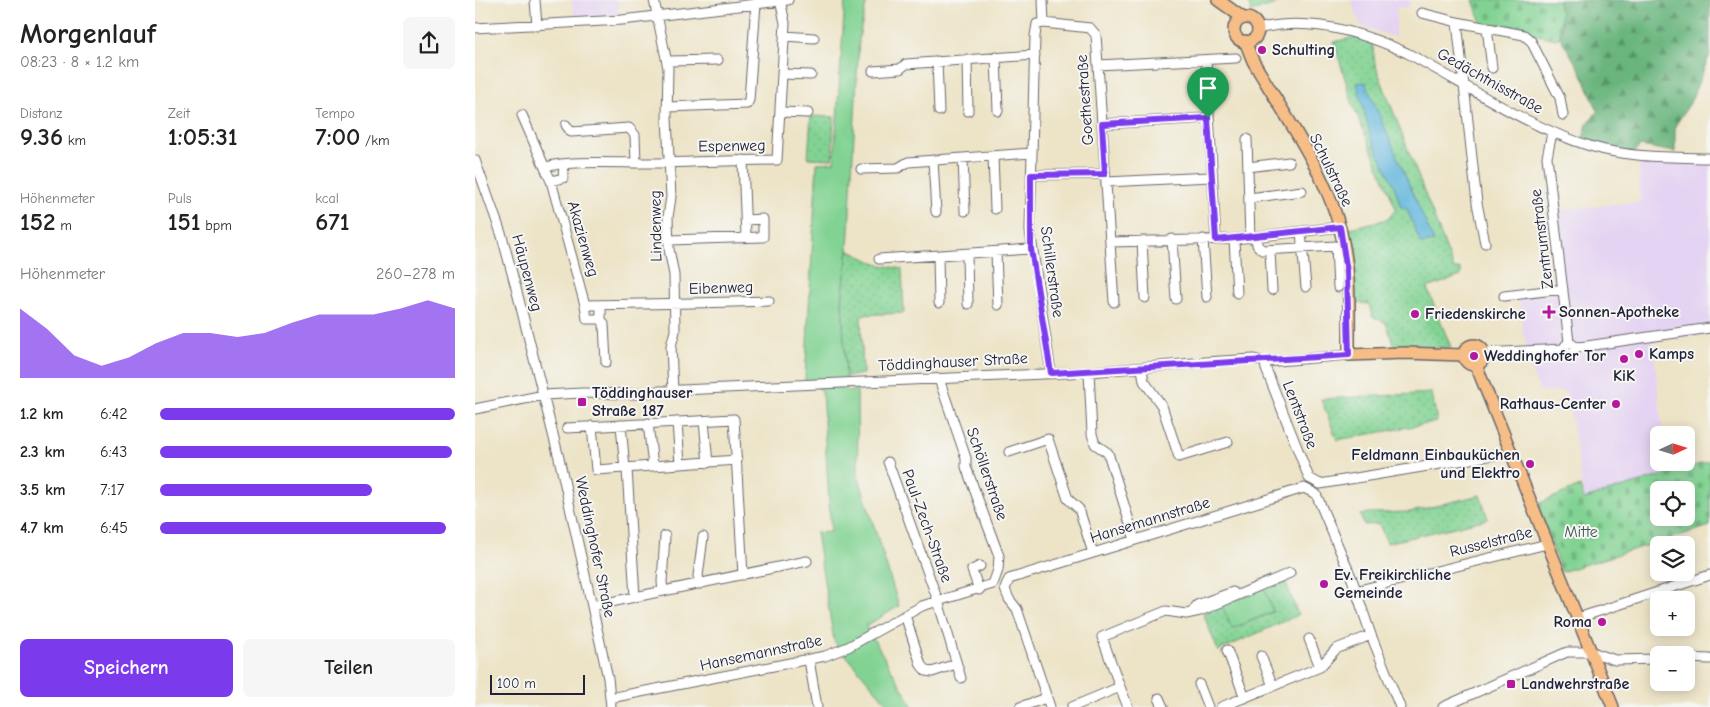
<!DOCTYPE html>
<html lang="de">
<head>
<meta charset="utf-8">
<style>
	:root { --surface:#fff; --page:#f6f6f6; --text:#222; --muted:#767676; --accent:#7c3aed }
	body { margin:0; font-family:"Comic Neue",sans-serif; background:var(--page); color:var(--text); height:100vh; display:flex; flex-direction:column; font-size:19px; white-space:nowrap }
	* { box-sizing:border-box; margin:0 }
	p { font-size:16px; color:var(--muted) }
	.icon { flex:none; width:28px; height:28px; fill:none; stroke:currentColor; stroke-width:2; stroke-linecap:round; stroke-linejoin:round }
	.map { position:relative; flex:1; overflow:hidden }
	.sheet { display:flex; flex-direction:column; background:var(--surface); width:475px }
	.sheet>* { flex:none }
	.needle { width:32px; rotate:86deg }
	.tools { position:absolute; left:1175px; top:426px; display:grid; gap:10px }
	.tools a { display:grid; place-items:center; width:45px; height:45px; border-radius:8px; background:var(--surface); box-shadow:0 2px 12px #0003; font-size:25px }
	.scale { position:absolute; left:15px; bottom:12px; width:95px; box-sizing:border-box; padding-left:5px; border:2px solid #22223b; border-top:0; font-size:14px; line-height:18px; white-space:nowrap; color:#22223b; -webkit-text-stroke:4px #f6f6f2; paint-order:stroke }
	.pin { position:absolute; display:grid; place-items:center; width:42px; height:42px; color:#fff; margin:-51px -21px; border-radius:50% 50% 50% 0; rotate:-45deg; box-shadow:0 0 5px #0007 }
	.pin .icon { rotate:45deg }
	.round { display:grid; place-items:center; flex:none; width:52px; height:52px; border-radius:8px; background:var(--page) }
	.overview { display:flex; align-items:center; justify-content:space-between; height:85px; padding:0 20px }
	h1 { font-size:28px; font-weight:600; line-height:38px }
	.metrics { display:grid; grid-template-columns:repeat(3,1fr); gap:8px; height:85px; padding:5px 20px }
	.metrics div { display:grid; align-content:center }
	.metrics b { font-size:25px; font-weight:600 }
	.metrics small { font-size:14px; font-weight:400 }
	.metrics p { font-size:14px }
	.chart { height:140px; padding:10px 20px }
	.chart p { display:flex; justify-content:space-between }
	.chart svg { width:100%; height:90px; margin-top:5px; fill:var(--accent); opacity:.7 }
	.cta { display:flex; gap:10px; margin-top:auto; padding:10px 20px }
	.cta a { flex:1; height:58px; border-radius:8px; background:var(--accent); color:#fff; font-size:20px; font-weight:600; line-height:58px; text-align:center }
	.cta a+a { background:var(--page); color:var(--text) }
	ul { padding:0 20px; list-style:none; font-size:16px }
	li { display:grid; grid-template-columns:80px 60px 1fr; align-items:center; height:38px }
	li i { height:12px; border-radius:6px; background:var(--accent) }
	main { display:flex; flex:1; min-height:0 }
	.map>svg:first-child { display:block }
	.built { fill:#e4d3f2 }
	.grass { fill:#82d393; stroke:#527a67 }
	.forest { fill:url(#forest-firs); stroke:#466c5c }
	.cemetery { fill:url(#cemetery-stones); stroke:#527a67; fill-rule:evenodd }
	.park { fill:url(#park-dots); stroke:#527a67 }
	.water { fill:#5eb5db; stroke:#406c8b }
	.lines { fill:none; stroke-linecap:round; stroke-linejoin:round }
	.minor-casing { stroke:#69666c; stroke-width:11 }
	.major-casing { stroke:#69666c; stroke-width:14 }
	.minor { stroke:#fff; stroke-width:9 }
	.major { stroke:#f6be86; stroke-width:11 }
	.route-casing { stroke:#fff; stroke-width:10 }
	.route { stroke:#7c3aed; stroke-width:6 }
	.poi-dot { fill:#b5179e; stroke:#f6f6f2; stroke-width:2 }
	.labels { text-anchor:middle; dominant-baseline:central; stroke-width:4; stroke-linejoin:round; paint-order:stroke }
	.poi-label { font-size:16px; font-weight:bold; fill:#22223b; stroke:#f6f6f2; text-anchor:start }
	.street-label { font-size:16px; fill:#22223b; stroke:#f6f6f2 }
	.park-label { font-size:16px; fill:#3f5755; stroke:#f6f6f2 }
</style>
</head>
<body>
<main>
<section class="sheet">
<div class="overview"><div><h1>Morgenlauf</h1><p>08:23 · 8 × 1.2 km</p></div><a class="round"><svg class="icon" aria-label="share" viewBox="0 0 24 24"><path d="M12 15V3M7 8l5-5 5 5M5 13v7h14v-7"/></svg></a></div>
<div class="metrics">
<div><p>Distanz</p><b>9.36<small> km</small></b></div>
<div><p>Zeit</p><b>1:05:31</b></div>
<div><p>Tempo</p><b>7:00<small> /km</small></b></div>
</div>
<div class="metrics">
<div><p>Höhenmeter</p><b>152<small> m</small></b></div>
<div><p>Puls</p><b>151<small> bpm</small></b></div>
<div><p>kcal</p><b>671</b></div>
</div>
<div class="chart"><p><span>Höhenmeter</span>260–278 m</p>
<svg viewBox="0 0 160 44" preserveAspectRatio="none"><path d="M0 44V10L10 20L20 33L30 38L40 34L50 27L60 22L70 22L80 24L90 22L100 17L110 13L120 13L130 13L140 10L150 6L160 10V44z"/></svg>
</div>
<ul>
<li><b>1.2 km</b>6:42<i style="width:100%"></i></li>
<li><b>2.3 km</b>6:43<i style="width:99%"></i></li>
<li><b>3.5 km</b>7:17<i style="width:72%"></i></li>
<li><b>4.7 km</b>6:45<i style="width:97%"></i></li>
</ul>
<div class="cta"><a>Speichern</a><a>Teilen</a></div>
</section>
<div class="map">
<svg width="1235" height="707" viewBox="0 0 1235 707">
	<defs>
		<pattern id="forest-firs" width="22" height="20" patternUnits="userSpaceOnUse" patternTransform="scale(1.25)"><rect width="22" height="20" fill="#69b57d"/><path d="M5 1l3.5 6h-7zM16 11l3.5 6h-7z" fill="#569368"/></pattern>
		<pattern id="cemetery-stones" width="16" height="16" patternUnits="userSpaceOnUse" patternTransform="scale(1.25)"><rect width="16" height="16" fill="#82d393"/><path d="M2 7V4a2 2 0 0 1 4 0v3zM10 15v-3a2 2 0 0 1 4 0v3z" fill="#70b580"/></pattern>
		<pattern id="park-dots" width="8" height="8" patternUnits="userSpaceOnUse" patternTransform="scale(1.25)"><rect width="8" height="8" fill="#82d393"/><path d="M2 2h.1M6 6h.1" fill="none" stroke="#70b580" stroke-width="1.8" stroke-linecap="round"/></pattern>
	</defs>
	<rect width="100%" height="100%" fill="#f6f6f2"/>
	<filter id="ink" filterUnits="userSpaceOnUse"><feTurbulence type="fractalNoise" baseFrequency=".02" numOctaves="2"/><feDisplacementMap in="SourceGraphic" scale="10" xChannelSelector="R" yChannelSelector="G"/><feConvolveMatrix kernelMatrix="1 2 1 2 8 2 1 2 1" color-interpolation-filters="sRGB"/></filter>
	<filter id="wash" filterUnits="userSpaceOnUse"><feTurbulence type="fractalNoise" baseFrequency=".0096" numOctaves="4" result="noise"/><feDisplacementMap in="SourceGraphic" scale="20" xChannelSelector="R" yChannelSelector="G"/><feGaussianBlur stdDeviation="1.12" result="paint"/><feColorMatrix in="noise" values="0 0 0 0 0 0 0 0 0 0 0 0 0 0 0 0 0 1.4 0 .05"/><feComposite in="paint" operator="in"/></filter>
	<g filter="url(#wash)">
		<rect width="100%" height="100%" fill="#ede4c7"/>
		<path class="built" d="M96,0H143L144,15L101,19Z
			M876,0H935L934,7H922L920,37L886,26Z
			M1164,157L1235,159V334L1178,341L1188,435H1184V462L1189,463L1190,475L1109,500L1092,392L1065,391L1059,379L1048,332L1044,297L1082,294L1073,211L1165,202Z"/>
		<path class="grass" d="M370,0H392L384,38L373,250L367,303L372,392L382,390L383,475L424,606L391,626L438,707H415L359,641L341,533L356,532L347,390L330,380L342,163L359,162Z
			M773,0H813L776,12Z
			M789,588L799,611L756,629L747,606Z"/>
		<path class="forest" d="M1083,0H1235V54L1215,103L1200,126V152L1165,146L1159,153L1107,142L1112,124L1123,111L1106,72L1085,37L1087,24Z"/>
		<path class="cemetery" d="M998,0H1083L1086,14L1085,37L1081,39L1006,23Z
			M1235,461V526L1086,572L1063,504L1105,486L1109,499ZM1184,490H1211V518H1184Z"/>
		<path class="park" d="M880,37L897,41L900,64L979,269H986V276L952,288L976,347L920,349L911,323L897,316L894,304L878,303L870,229L913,219L921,209L878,105L859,42Z
			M336,116L359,117L357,159L333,158Z
			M373,250L402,264L427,269L429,313L386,315L388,374L371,377L367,303Z
			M957,393L962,422L862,440L846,399Z
			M1005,495L1013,519L912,543L904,524L889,525L885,515L893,513L935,512Z
			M810,580L823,615L743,651L728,613L747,606L757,629L798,612L789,588Z"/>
		<path class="water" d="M890,82L959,242L946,244L932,209L926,207L919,185L896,138L882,83Z"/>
	</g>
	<g filter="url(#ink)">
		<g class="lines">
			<g class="minor-casing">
				<path id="minor" d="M60,0L62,26
					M179,0L193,68L192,118L196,197L193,217L194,249L199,275L200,331L196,346L198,391
					M568,0L569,23L615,28L621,35L639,302
					M947,13L982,22
					M569,23L562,24L560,36L555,231L576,373
					M0,28L147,20L313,0
					M1012,28L1017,68
					M783,29C832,16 887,32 932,53C992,85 1050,126 1115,146C1154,158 1195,157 1235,158
					M309,36L339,38
					M521,57L523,111
					M492,59L493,111
					M731,60L741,240
					M192,61L243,60
					M462,61L464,111
					M623,65L761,58
					M398,71L425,69L431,64L560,55
					M307,74L336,75
					M192,107L272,104L274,100L281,3
					M305,112L333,113
					M47,115L70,168
					M627,124L733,118
					M91,125L96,132L154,128L160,135L161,163
					M1077,133L1072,157L1094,342
					M772,139L775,238
					M518,156L520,209
					M488,158L490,211
					M0,160L27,236L41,288L84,458L133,678L136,707
					M268,160L271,237
					M458,160L461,212
					M89,164L88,178L76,181L70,168C83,160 146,163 164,163C210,163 256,160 302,160L310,23L305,0
					M773,167L814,162
					M386,169L423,168L433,162L557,153
					M556,175L630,174
					M76,181L110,305
					M631,182L736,177
					M774,198L827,191
					M826,232L831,287
					M781,237L782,245L787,250L861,246L863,287
					M697,239L701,299
					M728,239L732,297
					M759,239L762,293
					M194,240L288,237V219L270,220
					M667,241L670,298
					M635,242L759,239L865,227
					M1010,243L1002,203L982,22L1049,35L1056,41L1085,98L1088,115
					M795,251L797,290
					M521,252L523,305
					M492,254L493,304
					M463,256L464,303
					M404,259L555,249
					M1029,296L1088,289
					M126,305V319H112L110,305C172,304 233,303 294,301
					M126,319L129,324L131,362
					M1101,347L1098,354H1092L1090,351V346L1094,342L1101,347L1112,346L1235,328
					M1009,353L1089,349
					M790,362L791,369L834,478L845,484L1019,455
					M667,369L669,381L687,406L704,457L753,442
					M614,372L617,434L620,444L633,453L660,540
					M0,409L69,395L107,393L161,394L184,391L614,372L731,362L779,359L790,362L874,355
					M229,421L233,463
					M202,422L205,464
					M173,423L178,466
					M146,425L150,469
					M117,426L121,470L262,460
					M92,428L259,419L268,575
					M534,452L573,439L593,499L604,509L618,553
					M413,462L463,601L486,678
					M152,469L160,597
					M225,584L223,576L228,537
					M504,590L497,570L505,566
					M188,591L187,582L190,536
					M880,591L1072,544
					M117,606L332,561
					M718,611L722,605L758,592
					M430,615L446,665L451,671L457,672L478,665
					M1103,618L1235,575
					M834,639L845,667
					M752,650L770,698
					M786,656L798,686
					M1211,658L1235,659
					M334,660L342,707
					M724,684L733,707
					M645,687L627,637L691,611L711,614L725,611L815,573
					M135,698L350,656L373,647L447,606L518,584L523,570L524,556L491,467V458L464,379
					M684,698L688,707
					M545,707L571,698
					M575,707L542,609L534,599L530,589L534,579L829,488L841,494L877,579L896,635L925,707
					M597,707L645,687L653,707
					M746,707L845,667L861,649L896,635
					M968,707L1092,652H1117L1140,660L1184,659"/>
			</g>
			<g class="major-casing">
				<path id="major" d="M743,0L768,18
					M759 30a12 12 0 1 1 24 0a12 12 0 1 1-24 0Z
					M770,41L778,61C809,115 854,176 867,237C876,275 874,316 874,355L929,353L988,355
					M989 355a10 10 0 1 1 20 0a10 10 0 1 1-20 0Z
					M1001,365L1138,707"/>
			</g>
			<use href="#minor" class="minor"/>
			<use href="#major" class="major"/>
		</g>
	</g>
	<g class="lines" filter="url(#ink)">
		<g class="route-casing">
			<path id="route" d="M733,118L741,240L865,227L872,272L874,355L576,373L556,249V175L630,174L627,124Z"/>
		</g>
		<use href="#route" class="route"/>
	</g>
	<g class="poi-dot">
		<circle cx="787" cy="50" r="5"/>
		<path d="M1071.5 304.5h5v5h5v5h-5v5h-5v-5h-5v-5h5z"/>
		<circle cx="940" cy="314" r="5"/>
		<circle cx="1164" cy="354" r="5"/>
		<circle cx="999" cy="356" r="5"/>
		<circle cx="1149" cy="359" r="5"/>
		<rect x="102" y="397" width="10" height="10" rx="2.5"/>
		<circle cx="1141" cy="404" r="5"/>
		<circle cx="1055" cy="464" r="5"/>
		<circle cx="849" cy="584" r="5"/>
		<circle cx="1127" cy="622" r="5"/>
		<rect x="1031" y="679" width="10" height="10" rx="2.5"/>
	</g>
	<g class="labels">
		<g class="poi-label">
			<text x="797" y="50">Schulting</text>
			<text x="1084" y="312">Sonnen-Apotheke</text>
			<text x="950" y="314">Friedenskirche</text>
			<text x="1174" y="354">Kamps</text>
			<text x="1009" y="356">Weddinghofer Tor</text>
			<text x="1149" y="376" text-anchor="middle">KiK</text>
			<text x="117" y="393">Töddinghauser<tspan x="117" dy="18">Straße 187</tspan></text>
			<text x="1131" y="404" text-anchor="end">Rathaus-Center</text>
			<text x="1045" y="455" text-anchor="end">Feldmann Einbauküchen<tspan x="1045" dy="18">und Elektro</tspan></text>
			<text x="859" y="575">Ev. Freikirchliche<tspan x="859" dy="18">Gemeinde</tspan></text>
			<text x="1117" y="622" text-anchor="end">Roma</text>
			<text x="1046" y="684">Landwehrstraße</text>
		</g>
		<g class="street-label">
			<text transform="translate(1015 81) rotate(29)">Gedächtnisstraße</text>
			<text transform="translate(610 100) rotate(-94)">Goethestraße</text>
			<text transform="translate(257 146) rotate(-1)">Espenweg</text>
			<text transform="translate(856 170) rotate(64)">Schulstraße</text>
			<text transform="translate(181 226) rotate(-91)">Lindenweg</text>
			<text transform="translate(108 239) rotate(74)">Akazienweg</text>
			<text transform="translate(1067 239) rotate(-97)">Zentrumstraße</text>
			<text transform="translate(577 272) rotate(82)">Schillerstraße</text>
			<text transform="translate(52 273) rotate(75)">Häupenweg</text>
			<text transform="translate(246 288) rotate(-2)">Eibenweg</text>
			<text transform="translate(478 362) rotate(-3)">Töddinghauser Straße</text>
			<text transform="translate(825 415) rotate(69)">Lentstraße</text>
			<text transform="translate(512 474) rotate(71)">Schöllerstraße</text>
			<text transform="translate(675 520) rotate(-17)">Hansemannstraße</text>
			<text transform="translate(452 526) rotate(70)">Paul-Zech-Straße</text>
			<text transform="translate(1016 542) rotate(-14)">Russelstraße</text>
			<text transform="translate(120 547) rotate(78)">Weddinghofer Straße</text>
			<text transform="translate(286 653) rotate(-12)">Hansemannstraße</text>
		</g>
		<g class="park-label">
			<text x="1106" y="532">Mitte</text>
		</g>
	</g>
</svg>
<div class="tools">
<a><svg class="needle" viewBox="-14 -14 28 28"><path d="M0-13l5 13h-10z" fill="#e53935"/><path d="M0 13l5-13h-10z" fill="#767676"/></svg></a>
<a><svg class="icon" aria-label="locate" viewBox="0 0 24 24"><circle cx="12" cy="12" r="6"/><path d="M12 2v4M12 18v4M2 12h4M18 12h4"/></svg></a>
<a><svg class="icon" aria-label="layers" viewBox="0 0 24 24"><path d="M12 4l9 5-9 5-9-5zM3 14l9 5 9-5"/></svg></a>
<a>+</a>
<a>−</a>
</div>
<div class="scale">100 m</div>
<div class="pin" style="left:733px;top:118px;background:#1e9e55"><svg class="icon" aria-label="arrive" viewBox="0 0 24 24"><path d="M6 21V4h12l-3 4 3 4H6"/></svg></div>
</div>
</main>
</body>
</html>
